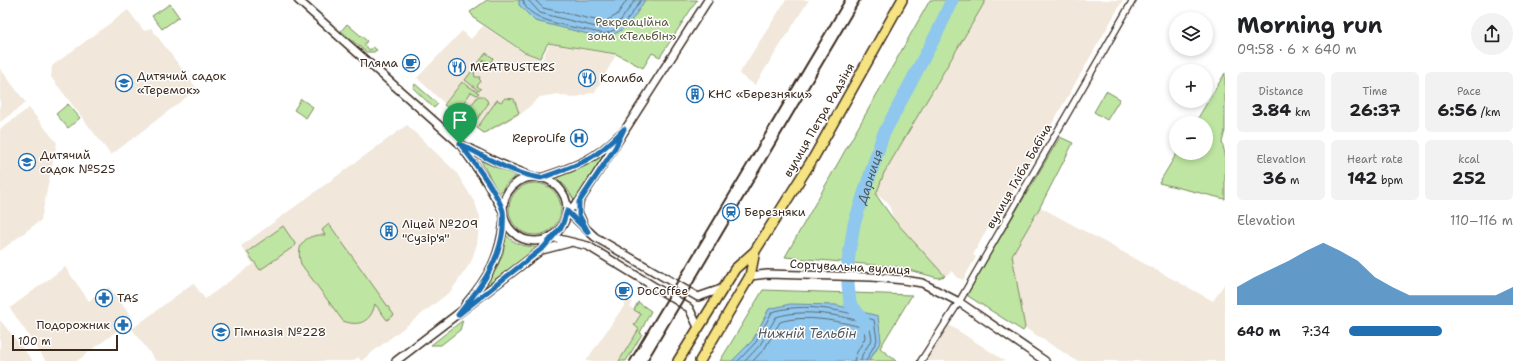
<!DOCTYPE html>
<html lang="en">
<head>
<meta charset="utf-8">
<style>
	:root { --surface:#fff; --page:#f2f2f2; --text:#202124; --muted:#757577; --accent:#1f6fb2 }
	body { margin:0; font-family:"Shantell Sans",sans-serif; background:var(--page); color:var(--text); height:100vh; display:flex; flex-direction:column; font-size:15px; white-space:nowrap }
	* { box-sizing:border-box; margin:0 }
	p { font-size:13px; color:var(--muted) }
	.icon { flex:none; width:22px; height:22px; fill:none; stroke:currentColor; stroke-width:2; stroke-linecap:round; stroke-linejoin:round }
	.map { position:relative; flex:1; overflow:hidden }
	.details { display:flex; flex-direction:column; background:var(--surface); width:300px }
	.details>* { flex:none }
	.controls { position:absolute; left:1169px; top:12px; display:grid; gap:8px }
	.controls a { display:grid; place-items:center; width:44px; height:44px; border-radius:50%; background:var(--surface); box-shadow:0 2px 6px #0003; font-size:20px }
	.scale { position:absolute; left:12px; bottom:10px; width:106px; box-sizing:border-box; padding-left:4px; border:2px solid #3b2a1e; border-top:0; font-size:11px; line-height:14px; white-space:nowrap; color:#3b2a1e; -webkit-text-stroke:3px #fff; paint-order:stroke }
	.pin { position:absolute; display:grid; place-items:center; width:34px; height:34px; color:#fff; margin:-41px -17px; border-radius:50% 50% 50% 0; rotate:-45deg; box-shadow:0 0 4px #0007 }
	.pin .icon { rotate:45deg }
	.round { display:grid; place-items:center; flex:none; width:42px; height:42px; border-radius:21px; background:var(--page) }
	.summary { display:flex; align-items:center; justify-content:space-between; height:68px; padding:0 12px }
	h1 { font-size:22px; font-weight:700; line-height:30px }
	.metrics { display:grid; grid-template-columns:repeat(3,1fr); gap:6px; height:68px; padding:4px 12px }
	.metrics div { display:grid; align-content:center; border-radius:6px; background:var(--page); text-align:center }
	.metrics b { font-size:17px; font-weight:700 }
	.metrics small { font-size:11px; font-weight:400 }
	.metrics p { font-size:11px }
	.chart { height:112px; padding:8px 12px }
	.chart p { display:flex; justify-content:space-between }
	.chart svg { width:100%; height:72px; margin-top:4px; fill:var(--accent); opacity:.7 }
	ul { padding:0 12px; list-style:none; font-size:13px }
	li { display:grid; grid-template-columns:64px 48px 1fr; align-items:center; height:30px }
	li i { height:10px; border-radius:5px; background:var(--accent) }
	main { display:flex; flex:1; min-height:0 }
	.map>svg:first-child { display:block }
	.built { fill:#f1e7da }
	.green { fill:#bee6a2; stroke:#7c8860 }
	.water { fill:#8fc7ee; stroke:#6d889b }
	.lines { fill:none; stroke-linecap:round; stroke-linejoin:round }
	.shore { stroke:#5d6971; stroke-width:1 }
	.river { stroke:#8fc7ee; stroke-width:13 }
	.minor-casing { stroke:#3b2a1e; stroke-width:8 }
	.tertiary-casing { stroke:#3b2a1e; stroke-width:10 }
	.primary-casing { stroke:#3b2a1e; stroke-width:12 }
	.minor { stroke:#fff; stroke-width:5.5 }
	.tertiary { stroke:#fff; stroke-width:7 }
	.primary { stroke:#f6e381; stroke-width:9 }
	.rail { stroke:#3b2a1e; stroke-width:2 }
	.route-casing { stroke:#fff; stroke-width:8 }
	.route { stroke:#1f6fb2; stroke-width:5 }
	.labels { text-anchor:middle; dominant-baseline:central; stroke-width:3; stroke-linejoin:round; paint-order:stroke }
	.park-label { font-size:12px; fill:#5c593f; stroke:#fff }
	.poi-label { font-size:12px; fill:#3b2a1e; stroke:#fff; text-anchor:start }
	.street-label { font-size:12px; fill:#3b2a1e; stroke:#fff }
	.water-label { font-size:13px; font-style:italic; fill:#54595c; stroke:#fff }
</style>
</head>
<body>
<main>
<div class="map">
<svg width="1225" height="361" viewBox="0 0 1225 361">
	<rect width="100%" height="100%" fill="#fff"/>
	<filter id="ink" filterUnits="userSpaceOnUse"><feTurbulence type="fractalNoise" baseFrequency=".025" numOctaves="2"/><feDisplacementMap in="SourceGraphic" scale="8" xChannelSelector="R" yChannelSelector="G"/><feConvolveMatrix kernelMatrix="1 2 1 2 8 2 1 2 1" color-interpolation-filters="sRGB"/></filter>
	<g filter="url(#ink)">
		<path class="built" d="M786,0H809L755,85L739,74Z
			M986,0H1123L1014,190L985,233L973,255L976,257L963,280L956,277L952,271L945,276L894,220L888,202L876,195L884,173Z
			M128,10L144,31L151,28L197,89L111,155L51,77L52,66Z
			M483,26L524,53L542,60L549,44L616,55L595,92L572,98L558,94L540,97L521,114L484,134L443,102L417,78L462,31L471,39Z
			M0,68L26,103L0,122Z
			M29,108L57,143L49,180L41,220L0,251V129Z
			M407,125L456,172L475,203L480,217L477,244L471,262L451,291L361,361L358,357L353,361H156L132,329L193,283L205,299L253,264L241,246Z
			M1040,207L1213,301L1225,283V361H1077L1025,328L1012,255Z
			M65,267L89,301L109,287L133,319L77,361H46L10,308Z
			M628,300L632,302L630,307L641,314L639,328L619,361H586Z
			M0,320L33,361H0Z
			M949,325L985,348L1005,361H926Z"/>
		<path class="green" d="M487,0H697L660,57L652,53L643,68L616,54L548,43L540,58L524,52L475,19L470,12Z
			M930,0H986L884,173L876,195L894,220L945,276L938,278L898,267L785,257Z
			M170,4L179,17L162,29L152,16Z
			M347,24L367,41L364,45L370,50L373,47L377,50L374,52H366L341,31Z
			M486,53L493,58L491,62L484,60L481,63L482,65L474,72L475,77H480L479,79L481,81L477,86L481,89L479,91L465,80Z
			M1225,73V131L1222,142L1225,154V199L1159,183L1177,153H1206V123H1195Z
			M462,82L479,93L477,95L471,92L458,111L462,114L460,117L444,105Z
			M415,84L438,104L434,108L413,88Z
			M1106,91L1120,99L1107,120L1094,112Z
			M478,96H482L487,100L488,104L473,125H469L462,118Z
			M505,98L514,99L519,113L484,133L477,128L497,100L501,102Z
			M301,99L313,107L306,118L294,110Z
			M68,104L80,118L68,128L56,114Z
			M1060,137L1073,143L1040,207L1012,255L1025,328L1023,331L968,296V292Z
			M610,149L577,200H574L566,187L555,176L582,167Z
			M481,161L517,175L506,184L499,194Z
			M509 209a26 26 0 1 1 52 0a26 26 0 1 1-52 0Z
			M329,224L394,315L387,320L375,304C371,322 359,327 343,321L301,264C295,244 306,234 325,235L322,230Z
			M283,226L296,245L260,270L247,252Z
			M506,235C518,247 524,245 539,248L484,289L497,268L503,253Z
			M763,290L912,295L880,348L896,361H869L881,341L769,309L753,340L733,361H720Z
			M638,302L651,311L640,333L642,334L626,361H619L639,329L634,325L641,314L634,310Z
			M463,320L460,330L441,345H431Z"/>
		<path class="water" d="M519,0H645C633,19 627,31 604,38L535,21L519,5Z
			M790,304L836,305L878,316L881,341L869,361H732L753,340L769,309Z"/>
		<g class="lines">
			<path class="shore" d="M523,0C526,24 585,28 604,34C623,29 630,16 641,0
				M528,0L540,13L604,29L621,20L635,0
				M535,0L543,8L604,22L617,15L627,0
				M738,361L756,342L772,312C804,302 842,310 874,320L877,340L866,361
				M745,361L760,345L776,317C805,308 841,315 869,324L872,339L862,355L861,361
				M753,361L765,348L780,322C804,314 840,321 864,328L865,338L856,354L854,361"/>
			<path class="river" id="s1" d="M865,326L863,320L850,303L848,284V262L854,224L883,135L938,31L952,0"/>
			<g class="minor-casing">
				<path id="minor" d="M921,361L959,302L1133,0"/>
			</g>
			<g class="tertiary-casing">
				<path id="tertiary" d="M298,0L460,144L484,178L503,211
					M462,145L496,162L533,177
					M503 209a32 32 0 1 1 64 0a32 32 0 1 1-64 0Z
					M541,178C573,167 594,161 619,135
					M579,202L578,212L584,225
					M567,211L579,202L708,0
					M567,211L595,237L698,297L724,288
					M551,237L588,246L689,308L698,327
					M542,250L569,243
					M750,276L767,274L872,277L904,280L922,283L959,302L1045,361
					M465,305C489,277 500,257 504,220
					M396,361L540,251L551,237"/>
			</g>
			<g class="primary-casing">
				<path id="primary" d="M678,361L735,269L755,251L814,157L902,0
					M700,361L750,276L755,251"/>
			</g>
			<use href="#minor" class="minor"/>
			<use href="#tertiary" class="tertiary"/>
			<use href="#primary" class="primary"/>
			<path class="rail" d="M630,361L845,0
				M647,361L860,0"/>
		</g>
	</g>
	<g class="lines" filter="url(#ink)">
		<g class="route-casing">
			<path id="route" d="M624,129L615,148L579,202V215L588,232L567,211L562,226L544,247L458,315C479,289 499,264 503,229C503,223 504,217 503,211C498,194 472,159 460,144C485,157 513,174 541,178C581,164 594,161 624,129Z"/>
		</g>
		<use href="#route" class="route"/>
	</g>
	<defs>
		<g id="cafe-ring" transform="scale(0.9)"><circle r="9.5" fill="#fff" stroke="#1f6fb2" stroke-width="1.5"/><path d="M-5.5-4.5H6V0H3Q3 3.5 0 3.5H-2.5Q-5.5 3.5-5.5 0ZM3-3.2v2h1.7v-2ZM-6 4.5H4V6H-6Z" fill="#1f6fb2"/></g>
		<g id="restaurant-ring" transform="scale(0.9)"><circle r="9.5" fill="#fff" stroke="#1f6fb2" stroke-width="1.5"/><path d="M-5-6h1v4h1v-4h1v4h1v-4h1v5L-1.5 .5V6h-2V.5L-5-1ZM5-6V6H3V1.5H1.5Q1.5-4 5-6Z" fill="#1f6fb2"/></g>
		<g id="school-ring" transform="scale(0.9)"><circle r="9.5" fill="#fff" stroke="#1f6fb2" stroke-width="1.5"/><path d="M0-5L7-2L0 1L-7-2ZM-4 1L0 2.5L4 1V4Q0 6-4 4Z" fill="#1f6fb2"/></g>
		<g id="building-ring" transform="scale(0.9)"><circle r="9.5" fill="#fff" stroke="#1f6fb2" stroke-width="1.5"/><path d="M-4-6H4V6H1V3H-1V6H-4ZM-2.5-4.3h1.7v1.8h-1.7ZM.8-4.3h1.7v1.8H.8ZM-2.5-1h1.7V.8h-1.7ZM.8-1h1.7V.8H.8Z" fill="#1f6fb2"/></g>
		<g id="hospital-ring" transform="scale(0.9)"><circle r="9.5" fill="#fff" stroke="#1f6fb2" stroke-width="1.5"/><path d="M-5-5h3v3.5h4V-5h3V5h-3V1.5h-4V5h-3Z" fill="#1f6fb2"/></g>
		<g id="station-ring" transform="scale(0.9)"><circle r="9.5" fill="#fff" stroke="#1f6fb2" stroke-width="1.5"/><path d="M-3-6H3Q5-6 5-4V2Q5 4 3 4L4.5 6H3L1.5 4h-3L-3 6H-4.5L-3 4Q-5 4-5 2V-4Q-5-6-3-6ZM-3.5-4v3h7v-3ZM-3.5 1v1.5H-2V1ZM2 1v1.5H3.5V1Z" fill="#1f6fb2"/></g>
		<g id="pharmacy-ring" transform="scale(0.9)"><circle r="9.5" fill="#fff" stroke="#1f6fb2" stroke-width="1.5"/><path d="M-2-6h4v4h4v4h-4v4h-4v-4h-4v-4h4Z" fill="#1f6fb2"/></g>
	</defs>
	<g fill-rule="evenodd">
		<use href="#cafe-ring" x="411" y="63"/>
		<use href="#restaurant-ring" x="457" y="67"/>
		<use href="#restaurant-ring" x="587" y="78"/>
		<use href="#school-ring" x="124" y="83"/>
		<use href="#building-ring" x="695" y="94"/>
		<use href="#hospital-ring" x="579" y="138"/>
		<use href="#school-ring" x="27" y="162"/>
		<use href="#station-ring" x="731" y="212"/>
		<use href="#building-ring" x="389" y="231"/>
		<use href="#cafe-ring" x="624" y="291"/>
		<use href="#pharmacy-ring" x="104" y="298"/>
		<use href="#pharmacy-ring" x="123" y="325"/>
		<use href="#school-ring" x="221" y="332"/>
	</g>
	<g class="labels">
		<g class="park-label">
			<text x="632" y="22">Рекреаційна<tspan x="632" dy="14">зона «Тельбін»</tspan></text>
		</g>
		<g class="poi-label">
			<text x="398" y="63" text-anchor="end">Пляма</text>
			<text x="470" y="67">MEATBUSTERS</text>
			<text x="137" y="76">Дитячий садок<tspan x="137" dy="14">«Теремок»</tspan></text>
			<text x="600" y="78">Колиба</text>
			<text x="708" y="94">КНС «Березняки»</text>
			<text x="566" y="138" text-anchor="end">ReproLife</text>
			<text x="40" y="155">Дитячий<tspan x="40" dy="14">садок №525</tspan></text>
			<text x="744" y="212">Березняки</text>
			<text x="402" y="224">Ліцей №209<tspan x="402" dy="14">"Сузір'я"</tspan></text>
			<text x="637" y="291">DoCoffee</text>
			<text x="117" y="298">TAS</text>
			<text x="110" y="325" text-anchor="end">Подорожник</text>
			<text x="234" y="332">Гімназія №228</text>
		</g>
		<g class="street-label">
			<text transform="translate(819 120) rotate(-60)">вулиця Петра Радзіня</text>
			<text transform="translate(1019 176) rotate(-60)">вулиця Гліба Бабіча</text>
			<text transform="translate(850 267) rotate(3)">Сортувальна вулиця</text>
		</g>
		<g class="water-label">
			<text stroke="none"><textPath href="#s1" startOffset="157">Дарниця</textPath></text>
			<text x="807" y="333">Нижній Тельбін</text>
		</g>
	</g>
</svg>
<div class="controls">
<a><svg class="icon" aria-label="layers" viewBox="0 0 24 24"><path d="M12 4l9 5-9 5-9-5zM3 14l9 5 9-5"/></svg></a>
<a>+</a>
<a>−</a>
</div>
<div class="scale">100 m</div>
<div class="pin" style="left:460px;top:144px;background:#1e9e55"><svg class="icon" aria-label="arrive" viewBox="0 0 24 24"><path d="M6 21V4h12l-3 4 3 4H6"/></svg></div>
</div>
<section class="details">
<div class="summary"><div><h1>Morning run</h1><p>09:58 · 6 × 640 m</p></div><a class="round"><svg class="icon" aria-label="share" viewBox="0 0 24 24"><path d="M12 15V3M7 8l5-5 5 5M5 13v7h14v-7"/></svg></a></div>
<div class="metrics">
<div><p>Distance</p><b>3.84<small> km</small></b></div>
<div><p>Time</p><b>26:37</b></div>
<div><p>Pace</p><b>6:56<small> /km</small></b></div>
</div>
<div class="metrics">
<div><p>Elevation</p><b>36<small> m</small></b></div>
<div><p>Heart rate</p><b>142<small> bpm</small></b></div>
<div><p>kcal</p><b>252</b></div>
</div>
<div class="chart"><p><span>Elevation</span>110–116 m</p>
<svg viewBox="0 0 160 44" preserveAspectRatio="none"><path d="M0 44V33L10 27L20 22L30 17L40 11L50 6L60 11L70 17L80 27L90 33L100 38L110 38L120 38L130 38L140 38L150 38L160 33V44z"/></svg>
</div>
<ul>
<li><b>640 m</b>7:34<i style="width:57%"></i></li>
</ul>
</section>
</main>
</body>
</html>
